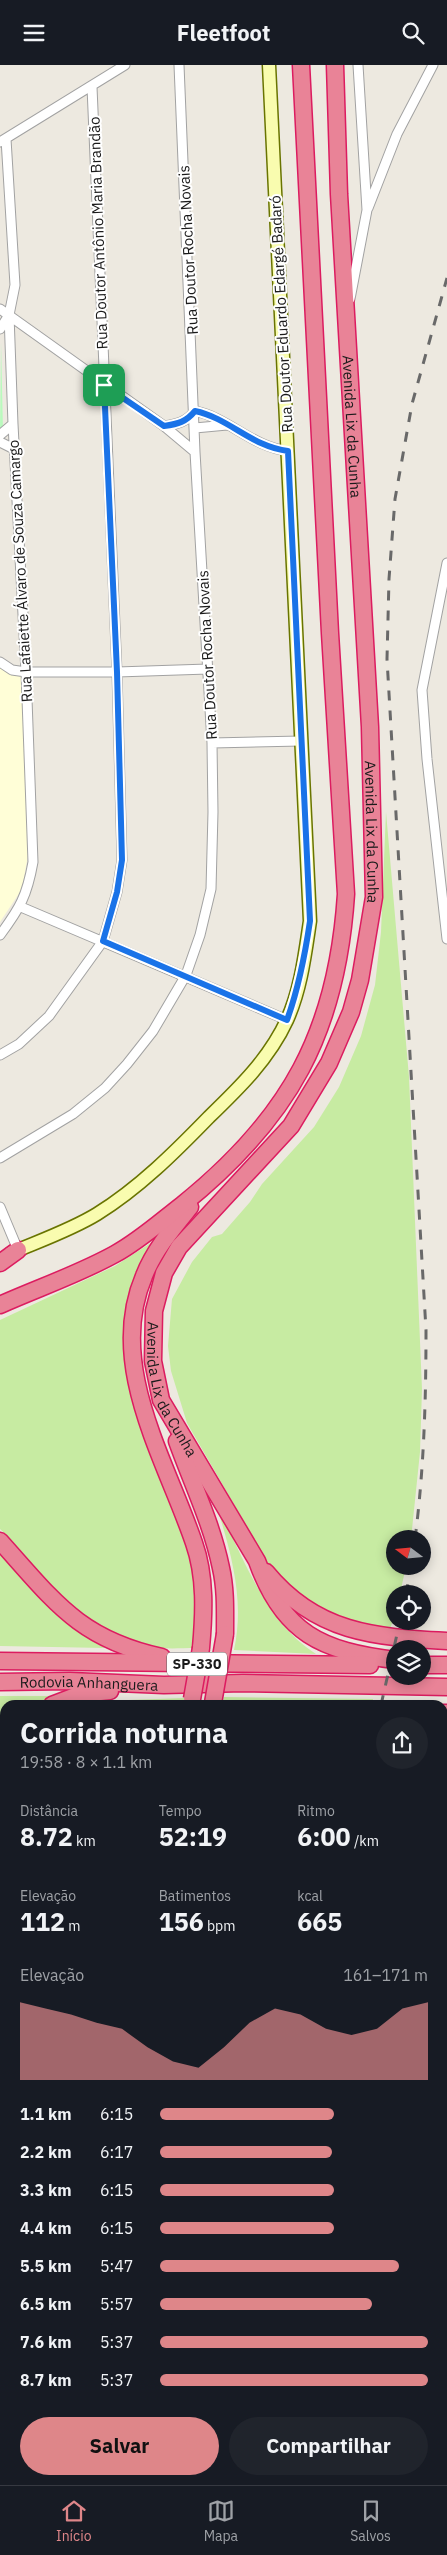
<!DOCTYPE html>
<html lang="pt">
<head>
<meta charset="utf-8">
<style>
	:root { --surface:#171b24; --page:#20242c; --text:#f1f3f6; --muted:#9ea1a6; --line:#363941; --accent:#de8689 }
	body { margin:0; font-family:"IBM Plex Sans",sans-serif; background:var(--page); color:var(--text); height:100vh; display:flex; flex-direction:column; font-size:19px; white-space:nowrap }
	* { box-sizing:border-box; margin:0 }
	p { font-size:16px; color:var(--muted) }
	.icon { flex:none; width:28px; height:28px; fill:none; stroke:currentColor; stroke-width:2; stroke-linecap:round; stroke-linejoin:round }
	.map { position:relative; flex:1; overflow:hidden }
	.side { position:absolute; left:0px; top:1635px; width:448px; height:785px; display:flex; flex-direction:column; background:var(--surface); border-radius:15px 15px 0 0; box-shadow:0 2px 12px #0003 }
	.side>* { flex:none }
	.needle { width:32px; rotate:286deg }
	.tools { position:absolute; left:386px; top:1465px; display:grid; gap:10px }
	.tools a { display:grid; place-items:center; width:45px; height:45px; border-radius:50%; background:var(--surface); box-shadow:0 2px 12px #0003; font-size:25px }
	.pin { position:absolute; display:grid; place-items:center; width:42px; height:42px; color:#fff; margin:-21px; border-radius:10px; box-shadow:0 2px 8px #0006 }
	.round { display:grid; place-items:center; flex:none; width:52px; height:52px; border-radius:26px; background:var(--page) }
	.summary { display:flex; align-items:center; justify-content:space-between; height:85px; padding:0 20px }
	h1 { font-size:28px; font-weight:700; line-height:38px }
	.metrics { display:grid; grid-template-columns:repeat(3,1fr); gap:8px; height:85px; padding:5px 20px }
	.metrics div { display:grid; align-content:center }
	.metrics b { font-size:25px; font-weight:700 }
	.metrics small { font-size:14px; font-weight:400 }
	.metrics p { font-size:14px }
	.chart { height:140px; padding:10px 20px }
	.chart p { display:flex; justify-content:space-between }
	.chart svg { width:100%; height:90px; margin-top:5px; fill:var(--accent); opacity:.7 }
	.cta { display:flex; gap:10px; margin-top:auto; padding:10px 20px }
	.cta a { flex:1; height:58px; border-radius:30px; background:var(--accent); color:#111; font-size:20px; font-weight:700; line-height:58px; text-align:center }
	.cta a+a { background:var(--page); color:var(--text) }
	ul { padding:0 20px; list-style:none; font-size:16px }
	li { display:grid; grid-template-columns:80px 60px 1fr; align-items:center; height:38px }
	li i { height:12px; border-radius:6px; background:var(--accent) }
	header { display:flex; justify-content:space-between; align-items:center; height:65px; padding:0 20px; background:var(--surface); font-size:22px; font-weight:700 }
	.menu { display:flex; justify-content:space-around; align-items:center; height:70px; border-top:1px solid var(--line); background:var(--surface); font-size:14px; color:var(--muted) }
	.menu a { display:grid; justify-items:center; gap:2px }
	.menu .selected { color:var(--accent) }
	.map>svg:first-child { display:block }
	.industrial { fill:#e7d1e3 }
	.education { fill:#fffed7 }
	.grass { fill:#c7eba2 }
	.forest { fill:#a5cf92 }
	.park { fill:#b9fbbd }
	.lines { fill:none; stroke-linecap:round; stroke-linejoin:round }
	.street-casing { stroke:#a2a2a2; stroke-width:11 }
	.secondary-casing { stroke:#697400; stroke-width:15 }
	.highway-casing { stroke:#dc1c60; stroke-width:19 }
	.street { stroke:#fff; stroke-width:9 }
	.secondary { stroke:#f9fcaf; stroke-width:12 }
	.highway { stroke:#e98397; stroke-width:16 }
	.rail { stroke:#696969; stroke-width:3; stroke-dasharray:10 10; stroke-linecap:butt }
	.highway-bridge-casing { stroke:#dc1c60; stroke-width:19; stroke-linecap:butt }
	.highway-bridge { stroke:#e98397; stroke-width:16 }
	.route-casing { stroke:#fff; stroke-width:10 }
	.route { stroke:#1a73e8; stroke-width:6 }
	.labels { text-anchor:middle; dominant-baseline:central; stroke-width:4; stroke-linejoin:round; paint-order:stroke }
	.shield { fill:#fff; stroke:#5f5f5f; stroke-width:1 }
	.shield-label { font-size:14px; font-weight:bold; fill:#1b1b1b }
	.street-label { font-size:15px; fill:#1b1b1b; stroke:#fff }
</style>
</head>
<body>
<header><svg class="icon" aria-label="menu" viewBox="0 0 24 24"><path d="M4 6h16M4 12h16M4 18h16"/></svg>Fleetfoot<svg class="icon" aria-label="search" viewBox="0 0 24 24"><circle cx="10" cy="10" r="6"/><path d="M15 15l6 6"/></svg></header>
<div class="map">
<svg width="447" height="2420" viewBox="0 0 447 2420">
	<rect width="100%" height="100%" fill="#ede9e0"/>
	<path class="industrial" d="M0,1896L5,1906V2415H55L53,2420H0Z"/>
	<path class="education" d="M0,602L9,608L23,610L28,790L22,824L0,857Z"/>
	<path class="grass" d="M386,747L409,1012L422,1324L420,1387L411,1474H395V1501H406L400,1529H395V1548L389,1568L318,1547L273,1507L187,1358L171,1306L168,1281L172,1234L192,1197L212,1172L222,1169L250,1137L262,1119L314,1062L339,1022L361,971L375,920L381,867Z
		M157,1174L129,1291L199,1512L195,1583C184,1583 172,1584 161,1583C117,1579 76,1551 48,1518C32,1500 18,1480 0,1464V1255L115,1201Z
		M216,1439C243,1491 265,1557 316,1589L234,1585C245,1534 231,1488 216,1439Z
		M0,1485L60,1553L105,1583L0,1581Z
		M0,1631H60L46,1640H5V1713L0,1706Z
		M224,1632L373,1634L372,1640H222Z
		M185,1633L183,1640H79L100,1636Z
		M0,1728L5,1734V1810L0,1805Z
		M443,2174L447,2176V2420H173L175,2415H442Z"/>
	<path class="forest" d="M447,1742V1832L443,1852L442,1757Z"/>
	<path class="park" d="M1,277L3,366L0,365Z"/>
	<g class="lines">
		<g class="street-casing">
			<path id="street" d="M0,77L125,0
				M368,143L397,69L433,0
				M350,234L367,145L358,0
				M0,244L164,361L195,387
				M0,264L9,250
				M164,361C178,359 186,357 195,346C229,353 252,382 288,386
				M195,363L227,360
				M0,370L13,359
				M0,377L14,384
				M447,498L422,625L427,694L447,874
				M0,597L12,605L26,607H117L208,604
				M212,678L301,676
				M21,842L287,955
				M0,870C20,843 27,831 33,797L26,607L13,359L9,250L15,220L6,74
				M0,990L19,979L49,951L103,876L117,827L122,795L117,607L92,22
				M0,1093L73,1049L105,1023L127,999L153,966L186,910L200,870L211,824L213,747L212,678L195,387L179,0
				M0,1142L18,1185"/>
		</g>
		<g class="secondary-casing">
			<path id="secondary" d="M11,1188C39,1176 71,1165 97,1149C139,1123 175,1087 209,1052C239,1023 269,994 287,955C301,924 305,889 310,856L269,0"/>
		</g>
		<g class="highway-casing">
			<g id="highway">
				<path id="s1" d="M335,0L339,129L370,662L374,832L360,915L351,947L329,998L291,1061L179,1182L164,1208L154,1246L153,1296L161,1335L257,1496C283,1569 322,1586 395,1595"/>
				<path d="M190,1142C173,1163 154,1185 144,1211C106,1300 166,1395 194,1478C206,1512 204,1549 201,1583"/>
				<path d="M0,1198L18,1185"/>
				<path d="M0,1240C38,1223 79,1209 115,1189C139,1176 160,1157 182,1140C290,1053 337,967 346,829L330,568L301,0"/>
				<path d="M177,1376C192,1418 212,1459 221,1503C226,1525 225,1547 225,1569"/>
				<path d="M0,1476C54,1536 79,1574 162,1592"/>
				<path d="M266,1507C316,1568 374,1572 447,1576"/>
				<path d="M0,1596L370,1600"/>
				<path d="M422,1600H447"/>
				<path id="s2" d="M0,1617L70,1616L164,1620L243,1618L447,1622"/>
				<path d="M52,1640L81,1629L110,1626"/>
				<path d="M442,1648H447"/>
				<path d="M0,1721L5,1728"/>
				<path d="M0,1820L5,1826"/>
				<path d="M0,1843L5,1849"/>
				<path d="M89,2420L90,2415"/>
				<path d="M105,2420L107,2415"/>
			</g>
		</g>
		<use href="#street" class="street"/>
		<use href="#secondary" class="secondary"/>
		<use href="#highway" class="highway"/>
		<path class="rail" d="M415,1474C424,1404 426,1335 426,1265L387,594L389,514L395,434L412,339L447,213
			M406,1529L411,1501
			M381,1640L400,1556
			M164,2420L166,2415"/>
		<g class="highway-bridge-casing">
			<path id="highway-bridge" d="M192,1634L201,1583
				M213,1638L225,1569"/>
		</g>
		<use href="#highway-bridge" class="highway-bridge"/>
	</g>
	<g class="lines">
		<g class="route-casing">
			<path id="route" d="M104,320L164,361C178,359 186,357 195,346C229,353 252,382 288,386L310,856C305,890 299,922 287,955L103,876L117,827L122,795L117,607Z"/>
		</g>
		<use href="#route" class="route"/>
	</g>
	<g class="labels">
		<rect class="shield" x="167" y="1587.5" width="60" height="23" rx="4"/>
		<g class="shield-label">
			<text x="197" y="1599">SP-330</text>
		</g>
		<g class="street-label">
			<text transform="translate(98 168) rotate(-92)">Rua Doutor Antônio Maria Brandão</text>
			<text transform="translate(188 185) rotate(-93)">Rua Doutor Rocha Novais</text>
			<text transform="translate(281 249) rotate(-93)">Rua Doutor Eduardo Edargé Badaró</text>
			<text stroke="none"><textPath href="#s1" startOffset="362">Avenida Lix da Cunha</textPath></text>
			<text transform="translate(20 506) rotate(-93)">Rua Lafaiette Álvaro de Souza Camargo</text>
			<text transform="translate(207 590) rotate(-93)">Rua Doutor Rocha Novais</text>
			<text stroke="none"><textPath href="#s1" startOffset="768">Avenida Lix da Cunha</textPath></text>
			<text stroke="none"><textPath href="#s1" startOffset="1396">Avenida Lix da Cunha</textPath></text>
			<text stroke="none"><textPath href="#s2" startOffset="89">Rodovia Anhanguera</textPath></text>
		</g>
	</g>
</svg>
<div class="tools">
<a><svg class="needle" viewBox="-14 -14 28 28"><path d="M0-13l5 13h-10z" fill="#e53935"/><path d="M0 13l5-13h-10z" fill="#9ea1a6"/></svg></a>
<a><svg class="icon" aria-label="locate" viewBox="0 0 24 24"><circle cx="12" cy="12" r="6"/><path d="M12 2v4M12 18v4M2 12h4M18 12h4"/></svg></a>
<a><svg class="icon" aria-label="layers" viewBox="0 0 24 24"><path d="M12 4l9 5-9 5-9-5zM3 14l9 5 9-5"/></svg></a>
</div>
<div class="pin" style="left:104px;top:320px;background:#1e9e55"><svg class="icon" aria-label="arrive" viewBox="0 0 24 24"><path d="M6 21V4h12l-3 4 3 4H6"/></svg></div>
<section class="side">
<div class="summary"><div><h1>Corrida noturna</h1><p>19:58 · 8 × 1.1 km</p></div><a class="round"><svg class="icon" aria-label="share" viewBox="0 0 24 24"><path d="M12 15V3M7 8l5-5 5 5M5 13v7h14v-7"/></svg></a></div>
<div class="metrics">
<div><p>Distância</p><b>8.72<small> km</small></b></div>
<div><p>Tempo</p><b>52:19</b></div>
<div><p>Ritmo</p><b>6:00<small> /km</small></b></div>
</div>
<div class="metrics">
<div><p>Elevação</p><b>112<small> m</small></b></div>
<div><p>Batimentos</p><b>156<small> bpm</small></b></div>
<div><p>kcal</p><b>665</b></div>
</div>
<div class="chart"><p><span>Elevação</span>161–171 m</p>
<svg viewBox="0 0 160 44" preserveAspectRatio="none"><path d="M0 44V6L10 9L20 12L30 16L40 19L50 28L60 35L70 38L80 28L90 16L100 9L110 12L120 19L130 22L140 19L150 9L160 6V44z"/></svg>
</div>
<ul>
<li><b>1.1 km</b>6:15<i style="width:65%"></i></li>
<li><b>2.2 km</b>6:17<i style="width:64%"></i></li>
<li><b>3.3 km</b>6:15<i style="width:65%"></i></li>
<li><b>4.4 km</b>6:15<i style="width:65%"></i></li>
<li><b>5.5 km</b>5:47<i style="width:89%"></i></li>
<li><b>6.5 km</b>5:57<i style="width:79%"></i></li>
<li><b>7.6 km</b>5:37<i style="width:100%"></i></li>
<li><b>8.7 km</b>5:37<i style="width:100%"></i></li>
</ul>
<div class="cta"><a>Salvar</a><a>Compartilhar</a></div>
</section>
</div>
<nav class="menu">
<a class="selected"><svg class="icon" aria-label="home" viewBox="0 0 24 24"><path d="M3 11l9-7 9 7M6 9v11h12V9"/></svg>Início</a>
<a><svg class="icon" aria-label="map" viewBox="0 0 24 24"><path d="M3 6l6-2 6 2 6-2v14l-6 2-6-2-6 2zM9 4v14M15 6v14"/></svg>Mapa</a>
<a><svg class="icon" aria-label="saved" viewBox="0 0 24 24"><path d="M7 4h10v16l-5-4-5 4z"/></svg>Salvos</a>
</nav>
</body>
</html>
